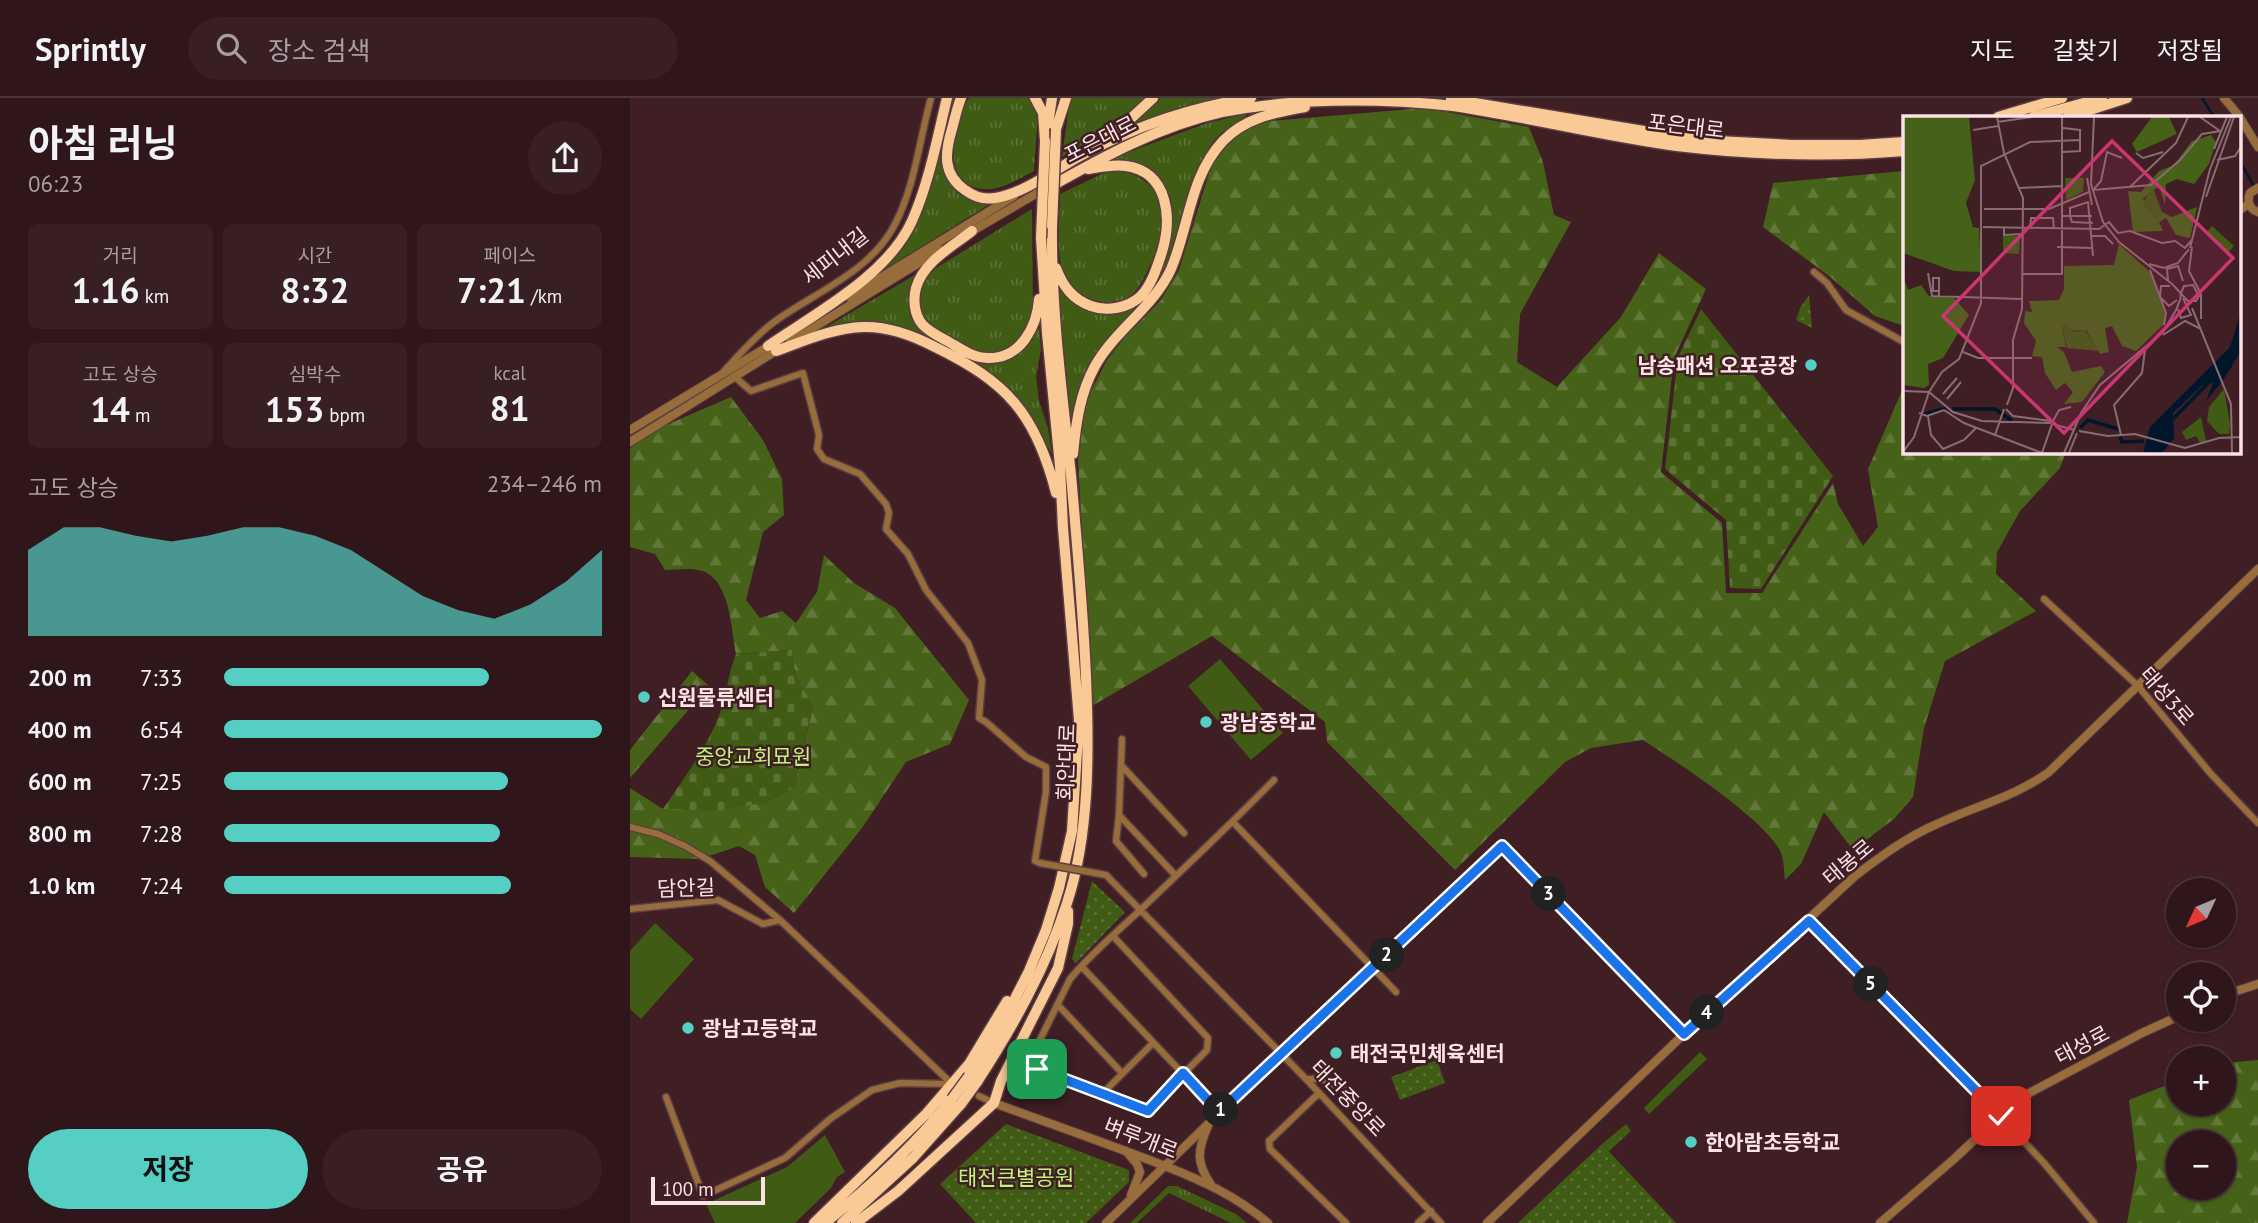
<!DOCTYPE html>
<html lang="ko">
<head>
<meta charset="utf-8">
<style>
	:root { --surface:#2f161b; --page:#371f24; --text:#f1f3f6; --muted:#a79fa3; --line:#4a353a; --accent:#55cec4 }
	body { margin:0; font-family:"PT Sans","Noto Sans KR",sans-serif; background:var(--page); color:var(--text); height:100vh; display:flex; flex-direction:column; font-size:26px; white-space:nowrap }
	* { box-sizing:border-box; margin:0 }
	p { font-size:23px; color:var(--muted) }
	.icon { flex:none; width:38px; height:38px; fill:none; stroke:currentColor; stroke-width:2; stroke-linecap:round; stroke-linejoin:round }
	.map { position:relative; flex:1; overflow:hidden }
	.panel { display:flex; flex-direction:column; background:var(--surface); width:630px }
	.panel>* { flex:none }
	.needle { width:46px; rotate:226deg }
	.buttons { position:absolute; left:1536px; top:780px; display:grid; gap:14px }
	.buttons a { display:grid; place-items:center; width:70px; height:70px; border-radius:50%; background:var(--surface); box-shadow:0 2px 5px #0004,0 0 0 2px var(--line); font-size:35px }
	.scale { position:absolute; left:21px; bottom:18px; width:114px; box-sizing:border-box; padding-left:7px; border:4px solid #fae2e6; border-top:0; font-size:19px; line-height:24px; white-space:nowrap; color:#fae2e6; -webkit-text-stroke:5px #3f1e24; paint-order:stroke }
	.pin { position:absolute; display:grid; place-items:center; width:60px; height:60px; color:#fff; margin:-30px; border-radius:14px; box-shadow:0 4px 10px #0006 }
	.km { position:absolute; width:35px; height:35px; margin:-18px; border-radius:50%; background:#222; color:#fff; font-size:19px; line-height:35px; text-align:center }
	.round { display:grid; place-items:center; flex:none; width:74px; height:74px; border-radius:37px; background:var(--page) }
	.headline { display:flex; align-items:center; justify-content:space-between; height:119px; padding:0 28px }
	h1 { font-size:38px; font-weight:700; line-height:52px }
	.figures { display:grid; grid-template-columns:repeat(3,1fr); gap:10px; height:119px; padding:7px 28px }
	.figures div { display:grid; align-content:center; border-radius:10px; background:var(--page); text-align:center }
	.figures b { font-size:35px; font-weight:700 }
	.figures small { font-size:19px; font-weight:400 }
	.figures p { font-size:19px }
	.chart { height:196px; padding:14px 28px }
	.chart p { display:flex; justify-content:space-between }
	.chart svg { width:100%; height:126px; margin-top:7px; fill:var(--accent); opacity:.7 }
	.cta { display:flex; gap:14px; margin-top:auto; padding:14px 28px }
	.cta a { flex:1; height:80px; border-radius:42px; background:var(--accent); color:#111; font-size:28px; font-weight:700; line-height:80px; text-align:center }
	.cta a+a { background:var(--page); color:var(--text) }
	ul { padding:0 28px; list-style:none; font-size:23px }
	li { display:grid; grid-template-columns:112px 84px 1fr; align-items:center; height:52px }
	li i { height:18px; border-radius:9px; background:var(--accent) }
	header { display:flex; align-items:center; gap:42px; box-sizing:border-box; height:98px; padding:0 35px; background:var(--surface); border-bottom:2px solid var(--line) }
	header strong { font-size:33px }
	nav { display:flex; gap:38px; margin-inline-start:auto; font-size:24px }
	.search { width:490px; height:63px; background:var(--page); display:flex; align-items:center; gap:18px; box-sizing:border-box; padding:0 24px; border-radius:38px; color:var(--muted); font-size:26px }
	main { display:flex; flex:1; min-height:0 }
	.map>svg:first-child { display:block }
	.grass { fill:url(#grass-tufts) }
	.forest { fill:url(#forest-firs); fill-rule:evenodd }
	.cemetery { fill:url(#cemetery-stones) }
	.park { fill:url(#park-dots) }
	.garden { fill:#405b13 }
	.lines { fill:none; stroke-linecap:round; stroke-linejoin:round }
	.stream { stroke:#00162b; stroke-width:2.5 }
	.minor-casing { stroke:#5d3d43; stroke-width:9 }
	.tertiary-casing { stroke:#5d3d43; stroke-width:10 }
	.trunk-casing { stroke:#5d3d43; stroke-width:13 }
	.minor { stroke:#986d3c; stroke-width:6 }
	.tertiary { stroke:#986d3c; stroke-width:8 }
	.trunk { stroke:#f9ca96; stroke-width:10 }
	.minor-bridge-casing { stroke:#5d3d43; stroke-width:9; stroke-linecap:butt }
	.trunk-bridge-casing { stroke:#5d3d43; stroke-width:13; stroke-linecap:butt }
	.minor-bridge { stroke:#986d3c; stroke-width:6 }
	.trunk-bridge { stroke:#f9ca96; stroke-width:10 }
	.route-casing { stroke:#fff; stroke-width:14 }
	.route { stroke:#1a73e8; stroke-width:9 }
	.poi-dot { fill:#55cec4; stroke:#3f1e24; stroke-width:2.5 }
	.labels { text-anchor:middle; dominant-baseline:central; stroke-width:5; stroke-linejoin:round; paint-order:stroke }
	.street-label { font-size:21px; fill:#fae2e6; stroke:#3f1e24 }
	.poi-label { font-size:21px; font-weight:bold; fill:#fae2e6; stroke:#3f1e24; text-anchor:start }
	.park-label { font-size:21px; fill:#bff379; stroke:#3f1e24 }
	.inset-river { fill:none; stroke:#00162b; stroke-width:3.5 }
	.inset-road { fill:none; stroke:#8a6c72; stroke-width:2 }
	.view { fill:#ca3670; fill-opacity:0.15; stroke:#ca3670; stroke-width:3.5 }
	.inset-edge { fill:none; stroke:#fae2e6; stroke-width:3.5 }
</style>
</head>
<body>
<header>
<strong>Sprintly</strong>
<div class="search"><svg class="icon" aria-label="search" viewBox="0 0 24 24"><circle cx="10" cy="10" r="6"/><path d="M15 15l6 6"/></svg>장소 검색</div>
<nav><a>지도</a><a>길찾기</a><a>저장됨</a></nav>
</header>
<main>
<section class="panel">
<div class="headline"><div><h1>아침 러닝</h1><p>06:23</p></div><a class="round"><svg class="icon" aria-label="share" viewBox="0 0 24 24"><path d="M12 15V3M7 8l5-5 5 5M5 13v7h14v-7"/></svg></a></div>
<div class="figures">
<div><p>거리</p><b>1.16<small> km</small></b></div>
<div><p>시간</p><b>8:32</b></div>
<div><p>페이스</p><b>7:21<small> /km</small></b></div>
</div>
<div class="figures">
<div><p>고도 상승</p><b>14<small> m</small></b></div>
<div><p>심박수</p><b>153<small> bpm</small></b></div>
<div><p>kcal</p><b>81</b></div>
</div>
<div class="chart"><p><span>고도 상승</span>234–246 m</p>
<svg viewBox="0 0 160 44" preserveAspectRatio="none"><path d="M0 44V14L10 6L20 6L30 9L40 11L50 9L60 6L70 6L80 9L90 14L100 22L110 30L120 35L130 38L140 33L150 25L160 14V44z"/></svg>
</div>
<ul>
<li><b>200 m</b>7:33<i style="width:70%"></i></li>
<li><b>400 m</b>6:54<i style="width:100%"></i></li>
<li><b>600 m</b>7:25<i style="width:75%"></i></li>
<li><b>800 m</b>7:28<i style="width:73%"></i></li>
<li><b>1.0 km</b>7:24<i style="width:76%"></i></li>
</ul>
<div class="cta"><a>저장</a><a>공유</a></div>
</section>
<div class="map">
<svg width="1628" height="1125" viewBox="0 0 1628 1125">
	<defs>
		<pattern id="grass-tufts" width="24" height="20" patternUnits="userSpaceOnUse" patternTransform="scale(1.75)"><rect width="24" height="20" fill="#405b13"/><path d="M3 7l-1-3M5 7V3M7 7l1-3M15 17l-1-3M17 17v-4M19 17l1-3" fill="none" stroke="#5c7235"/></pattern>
		<pattern id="forest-firs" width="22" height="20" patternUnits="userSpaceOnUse" patternTransform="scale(1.75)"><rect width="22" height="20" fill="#466218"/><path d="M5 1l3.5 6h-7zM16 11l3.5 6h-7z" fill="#62783a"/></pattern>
		<pattern id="cemetery-stones" width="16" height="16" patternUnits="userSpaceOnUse" patternTransform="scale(1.75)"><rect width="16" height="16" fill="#405b13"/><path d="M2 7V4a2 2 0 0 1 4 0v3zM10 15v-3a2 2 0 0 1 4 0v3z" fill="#5c7235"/></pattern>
		<pattern id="park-dots" width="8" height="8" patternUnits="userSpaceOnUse" patternTransform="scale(1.75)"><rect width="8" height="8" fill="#405b13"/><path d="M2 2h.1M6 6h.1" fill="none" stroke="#5c7235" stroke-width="1.8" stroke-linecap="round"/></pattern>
	</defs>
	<rect width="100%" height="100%" fill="#3f1e24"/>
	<path class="grass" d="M322,0H325L310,54L316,79L327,95L343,104L360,106L252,173L282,132Z
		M339,0H399L408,16L404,73C388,81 371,93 353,91C309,87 323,24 339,0Z
		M440,0H520L504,16L432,59Z
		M526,0H589L530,17L505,28L502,27Z
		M610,17H617C606,25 591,33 583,44C554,84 554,136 530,179C523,193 511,205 500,217C467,252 449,273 441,323L428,188C472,240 516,213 535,158C541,140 546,118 540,99C537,90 531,83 525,77C520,73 513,66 507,64C499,61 489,62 480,61L577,25Z
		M482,71C542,80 540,127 518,172C512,183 507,196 495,201C484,206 469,205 459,200C450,196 438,190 435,181C425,156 430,122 430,96Z
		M402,111L403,217L389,242L376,251L359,255L342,252L294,224L289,215L288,196L291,185L306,170Z
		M290,174L280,195L282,214L292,231L352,263L376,264L398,247L409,226L411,251L406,279L409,303L418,330L422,356L394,308L375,287L352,269L335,260L277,234L191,232Z
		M1070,954L1077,961L1019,1016L1014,1010Z
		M996,1026L1001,1033L979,1053L972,1046Z
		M538,1088H547L606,1116L617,1125H601L539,1095L507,1125H500Z"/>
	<path class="forest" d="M794,10L899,29L913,64L924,117L941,124L890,216L887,264L927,289L991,219L1029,155L1076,191L1044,260L1031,374L1092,425L1096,495H1132L1203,385L1208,406L1233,448L1248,429L1238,371L1274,288V354H1436L1430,370L1390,413L1367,454L1366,476L1406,513L1315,563L1294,630L1283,699L1264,721L1223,752L1194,714L1171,766L1155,782C1154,773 1154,763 1151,755C1138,723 1044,662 1013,642L961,650L935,664L825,772L697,644L695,624L582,538L462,608L448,364L451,322L461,293L477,262L494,240L531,202L549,172L581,69L595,48L614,31L639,23Z
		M1274,73V228L1245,218L1199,178L1133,129L1143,85Z
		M101,299L133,342L152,381L154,417L133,434L116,502L130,520L152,513L166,525L187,494L194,457L224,485L265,510L339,602L320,646L276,664L232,730L164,815L135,789L125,757L109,748L70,761L0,759V690L33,711L134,705L164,689L183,609L165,576L162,552L106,556C101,530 100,477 68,472C58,470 45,472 35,472L25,456L0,449V350L29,330Z
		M62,573L79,588L0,680V652Z
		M1628,962V1125H1497L1507,1069L1499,1002L1549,982V1006H1594V965ZM1549,1045H1594V1090H1549Z"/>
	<path class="cemetery" d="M1071,211L1203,378L1131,491L1100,490L1096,422L1035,371L1048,259Z
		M162,552L165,576L183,608L164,689L134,705L85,713L33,711C54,680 77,650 90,615C97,596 98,575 106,556Z"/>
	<path class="park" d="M1179,197L1182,230L1166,222L1170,210Z
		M462,783L495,814L446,865L442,861Z
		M857,950L862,960L847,967L842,966L839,960Z
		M807,962L815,985L770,1002L761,979Z
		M376,1026L499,1072V1084L456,1125H346L310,1086Z
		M972,1046L1046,1125H888Z"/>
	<path class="garden" d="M590,561L653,635L621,662L558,588Z
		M25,825L64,861L11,921L0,911V853Z
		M195,1037L215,1074L207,1079L201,1090L165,1125H85L76,1106L157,1069Z
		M379,1060L396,1065L389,1097L372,1093Z
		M348,1074L355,1082L341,1095L333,1087Z"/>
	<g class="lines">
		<path class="stream" d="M1572,0L1584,19
			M1609,61L1623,87"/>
		<g class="minor-casing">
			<path id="minor" d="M1184,174L1197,185L1216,212L1274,244
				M94,273C110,256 125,238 144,224C184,195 240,174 264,128C285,89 289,43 301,0
				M105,279L121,293L173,275L189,337L187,351L194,361L230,376L256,406L259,415L256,431L278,456L296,492L338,545L352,582L349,620L356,624L396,659L416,669V694L405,763L410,765
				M1414,501L1508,588L1581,676L1628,725
				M492,641L489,717L546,778
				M491,667L554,735
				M489,717L486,743L514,776
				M603,724L766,894
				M0,729L28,736L55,748L80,763L150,822L322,986
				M476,777L676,981L811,1125
				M0,811L88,802L133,826L150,822
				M483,838L578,940L577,952L518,1012L406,971L402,963L403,956L440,881C459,858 483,837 505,817C552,772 599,728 644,682
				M452,869L589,1014
				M428,907L492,975
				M676,981H691L716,992
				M689,995L639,1043L640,1051L716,1125
				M472,996L523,945
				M349,998L364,1005
				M36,999L73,1098L155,1060L200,1021L242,992L270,985L320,986
				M1371,1019L1414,1065L1464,1125
				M788,1125L801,1113"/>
		</g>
		<g class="tertiary-casing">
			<path id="tertiary" d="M1594,0L1609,18L1628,49
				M1628,90L1620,95C1617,103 1619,111 1628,114
				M1609,112L1619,106
				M339,135L409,94
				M219,199L384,98
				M160,244L310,152
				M0,332L142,246
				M0,344L149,251
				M1179,823L1371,1019
				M1594,897L1628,886
				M364,1005C421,1026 478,1046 535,1068C573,1083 606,1098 638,1125
				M578,1028C567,1053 566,1064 581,1087
				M496,1053L507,1066L510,1074L501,1097
				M476,1125L650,956L872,748L1054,936
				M857,1125L1054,936L1225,778C1251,758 1277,739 1307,726C1347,707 1381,701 1419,674L1628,471
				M1250,1125L1324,1061L1388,1001L1512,935L1549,918"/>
		</g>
		<g class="trunk-casing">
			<path id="trunk" d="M331,0C327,10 325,20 322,31C315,54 312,76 335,92C343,98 354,102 365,100C393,96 426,71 450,58C503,29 562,9 621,0
				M405,0L413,15L415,43
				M821,1L1068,42L1162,47H1230L1274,44
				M1368,19L1432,0
				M1403,19L1472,0
				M1438,19L1497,0
				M418,26L422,0
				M426,31L436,0
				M475,41L496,25L523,0
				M418,90C473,59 529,28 592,14C667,0 748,0 823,8C898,19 972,38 1047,48C1122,57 1200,59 1274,53
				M342,133C323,148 293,164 286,190C283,201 284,216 292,226C299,234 310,239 319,244C331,251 343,260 358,260C391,261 407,228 409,201
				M426,170C433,188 442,201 461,208C477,214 498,210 511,198C522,186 527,169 532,154C542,121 539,74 496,68C484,66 470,69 458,71
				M138,248C186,215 257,178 282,123C299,85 307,41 317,0
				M146,253C174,243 203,230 233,229C258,228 284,238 305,249C377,284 406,316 426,395
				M443,356C446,325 450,295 465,268C485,232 524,209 541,171C559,129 560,78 593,43C616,19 644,15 675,9
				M339,978L367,936L399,873L416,832L429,790L442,733L449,622L433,430L430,368L417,235L411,140
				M347,984C384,927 416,870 437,805C460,735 459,651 456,578C453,511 447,444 441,377C432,294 421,211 422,128
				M184,1125L296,1016L339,966L377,903
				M195,1125C241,1088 284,1048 322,1001
				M212,1125L283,1060L331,1006
				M226,1125L268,1093L364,1005L371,983L428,870L438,826V813"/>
		</g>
		<use href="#minor" class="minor"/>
		<use href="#tertiary" class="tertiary"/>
		<use href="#trunk" class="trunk"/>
		<g class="minor-bridge-casing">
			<path id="minor-bridge" d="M410,765L476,777"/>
		</g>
		<g class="trunk-bridge-casing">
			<path id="trunk-bridge" d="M422,128L426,31
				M411,140L415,43
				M322,1001L339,978
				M331,1006L347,984"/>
		</g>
		<use href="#minor-bridge" class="minor-bridge"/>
		<use href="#trunk-bridge" class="trunk-bridge"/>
	</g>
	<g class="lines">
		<g class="route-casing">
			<path id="route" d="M407,971L518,1013L553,975L589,1014L872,748L1054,936L1179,823L1371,1018"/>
		</g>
		<use href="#route" class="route"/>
	</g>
	<g class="poi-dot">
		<circle cx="1181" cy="267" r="7"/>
		<circle cx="14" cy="599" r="7"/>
		<circle cx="576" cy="624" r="7"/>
		<circle cx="58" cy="930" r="7"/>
		<circle cx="706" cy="955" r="7"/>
		<circle cx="1061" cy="1044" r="7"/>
	</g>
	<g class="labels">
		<g class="street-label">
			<text transform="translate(1056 28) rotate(7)">포은대로</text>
			<text transform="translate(470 41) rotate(-27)">포은대로</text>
			<text transform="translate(205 158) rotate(-38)">세피내길</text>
			<text transform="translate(1537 598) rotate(49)">태성3로</text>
			<text transform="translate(436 664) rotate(-88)">회안대로</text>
			<text transform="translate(1218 764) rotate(-40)">태봉로</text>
			<text transform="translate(56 790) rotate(-2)">담안길</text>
			<text transform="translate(1452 947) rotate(-28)">태성로</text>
			<text transform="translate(718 1000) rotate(46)">태전중앙로</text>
			<text transform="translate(511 1040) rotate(21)">벼루개로</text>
		</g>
		<g class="poi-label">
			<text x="1167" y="267" text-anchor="end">남송패션 오포공장</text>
			<text x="28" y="599">신원물류센터</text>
			<text x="590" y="624">광남중학교</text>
			<text x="72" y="930">광남고등학교</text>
			<text x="720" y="955">태전국민체육센터</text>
			<text x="1075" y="1044">한아람초등학교</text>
		</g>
		<g class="park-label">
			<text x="123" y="658">중앙교회묘원</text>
			<text x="386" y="1079">태전큰별공원</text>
		</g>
	</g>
	<g transform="translate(1273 18)">
		<rect width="338" height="338" fill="#3f1e24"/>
		<path d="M309,110L331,130L325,137L303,117Z" fill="#405b13"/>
		<path d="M0,1H66L72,64L63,87L70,111L76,112L78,156L51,155L0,137ZM249,1H266L274,18L234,36L229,28ZM308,19L313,26L306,48L291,68L274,63L263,68L262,89L256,70L240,83L253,102L259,96L269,101L294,91L287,122L273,119L263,102L256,106L260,115L230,116L225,75L238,76L256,55L271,49L289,25ZM216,128L248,157L262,197L261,208L233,235L219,230L209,210L202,212L206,236L197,238L183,214L171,215L162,209L159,212L163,231H154L161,236L169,256L198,250L202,256L179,286L161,288L170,276L162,267L153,274L142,257L139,241L129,240L133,225L121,207L122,195L129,196L126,185L156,184L161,173V150L211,149ZM1,163L5,174L18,169L26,180L51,182L66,199L40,242L25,248L26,269L21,272L0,269Z" fill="#466218"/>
		<path d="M250,72L259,96L254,102L239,88ZM163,209L171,216L182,214L196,235L164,232L159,212Z" fill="#405b13"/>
		<path d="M162,62H181L180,76L163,84ZM100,120H117L116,138L100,137ZM298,301L303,325L297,327L293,320L283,324L279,316Z" fill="#405b13"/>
		<path d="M321,273L327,308L326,318H316L304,305L306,291Z" fill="#405b13"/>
		<path d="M338,195V235L321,263L303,285L310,267L299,269L270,297L271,322L259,337H240L247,311L327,231Z" fill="#00162b"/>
		<path class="inset-river" d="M49,293H92L109,305M22,298L43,292M270,303L305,267M177,312L185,304L215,313M217,321L219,326L241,325"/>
		<path class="inset-road" d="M94,1L101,37L120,82L119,193L110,224V272L104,289M297,1L317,15M94,6L129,1M160,12L177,14V35L160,36M70,14L95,10M311,33L324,1M233,37L240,42L260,36M314,44L332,40L338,31M184,62L189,89M227,71L273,27L285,1M116,72L159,70M191,73L198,65L204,36L219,42M190,74L248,69L277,44L299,18L318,15M303,81L331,1M81,93H146L186,76M160,100H189M167,100V92L185,86L190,140M167,100L169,106L190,107M80,111L196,113L206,106L215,117L227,115L259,127L272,125L282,132L289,124M101,112V119L120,118M127,112L128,102H150L151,113M189,120H202L210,128M154,131L189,132M289,131L286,155L298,178V203M287,132L307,53L328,1M246,148L261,152L275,147L286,133M247,154L263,197L261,209M120,158H159V1M26,163L25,157L29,180L119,183M265,164L264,153L275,150L280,165M267,170H258L257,181L266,190L274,184M36,175H30V162H36V180M289,192L328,288L329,337M275,193L278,202L288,199L280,182M260,219L282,205L298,213M60,236L75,242H129M0,275L26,276L11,321L0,336M40,278L54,262M44,283L58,266M103,293L110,300L148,305M16,297L24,300L41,294L61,307L139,337M25,300L28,319L40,333L61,324L73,312M150,305L156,294L168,291M148,307L79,305L50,296L26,276L39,256L56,243L78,187V50L127,26L177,24M150,308L171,314M176,315L205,320L232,318L282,332L316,322L338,321M92,319L101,293M218,319L211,289L239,257L242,234M139,337L149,308M161,337L178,297L197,269L260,216L273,194L277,184L278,177L281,170L290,169L296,180L293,185H285L282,182L272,171L269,168L216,126L200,106L188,68L191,1M166,337L174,317"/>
		<path class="view" d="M209,25L330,142L161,317L40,200Z"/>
		<rect width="338" height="338" class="inset-edge"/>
	</g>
</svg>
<div class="buttons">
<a><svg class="needle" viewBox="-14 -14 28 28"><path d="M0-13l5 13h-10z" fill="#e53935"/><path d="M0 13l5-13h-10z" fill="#a79fa3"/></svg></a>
<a><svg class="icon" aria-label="locate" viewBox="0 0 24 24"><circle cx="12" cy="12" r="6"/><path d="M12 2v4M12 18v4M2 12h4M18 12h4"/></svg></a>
<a>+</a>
<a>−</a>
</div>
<div class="scale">100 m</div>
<div class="pin" style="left:407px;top:971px;background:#1e9e55"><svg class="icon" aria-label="arrive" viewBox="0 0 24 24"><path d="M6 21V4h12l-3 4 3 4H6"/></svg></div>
<div class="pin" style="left:1371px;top:1018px;background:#d93025"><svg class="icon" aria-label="check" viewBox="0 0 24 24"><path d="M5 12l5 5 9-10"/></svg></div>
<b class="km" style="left:591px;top:1012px">1</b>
<b class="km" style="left:757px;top:857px">2</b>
<b class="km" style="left:919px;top:796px">3</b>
<b class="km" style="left:1077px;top:915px">4</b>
<b class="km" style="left:1241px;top:886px">5</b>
</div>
</main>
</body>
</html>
